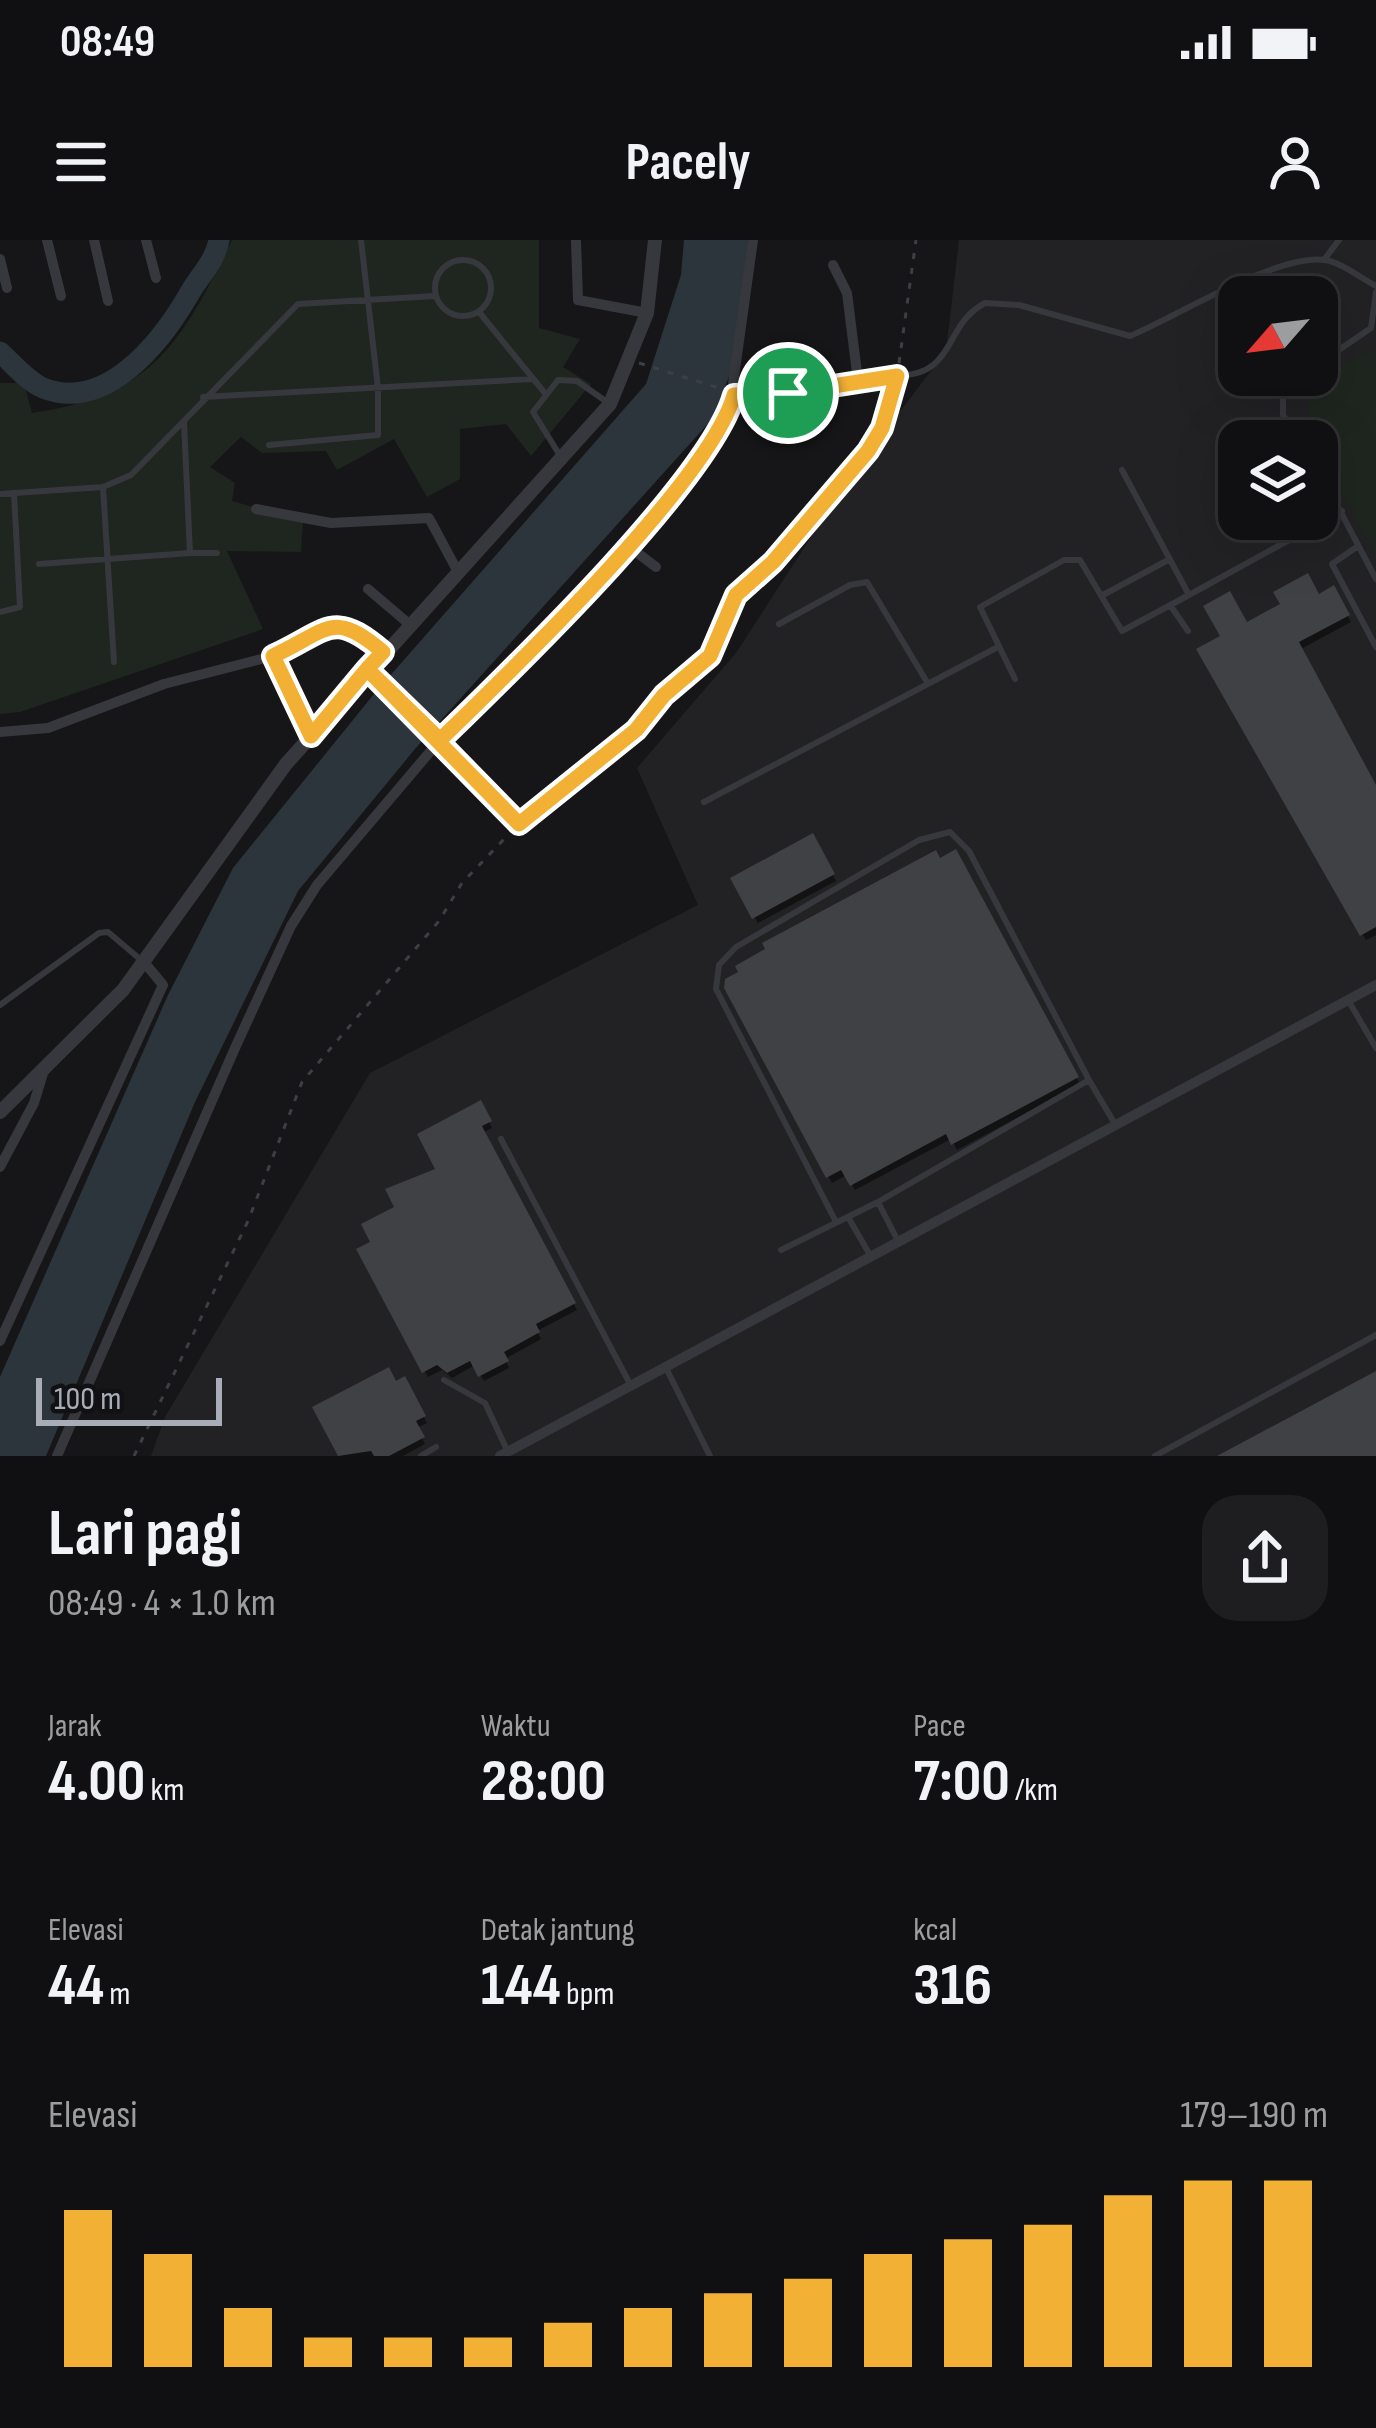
<!DOCTYPE html>
<html lang="id">
<head>
<meta charset="utf-8">
<style>
	:root { --surface:#101012; --page:#1e1e20; --text:#f1f3f6; --muted:#9c9d9f; --line:#303032; --accent:#f2b134 }
	body { margin:0; font-family:"Sofia Sans Condensed",sans-serif; background:var(--page); color:var(--text); height:100vh; display:flex; flex-direction:column; font-size:45px; white-space:nowrap }
	* { box-sizing:border-box; margin:0 }
	p { font-size:39px; color:var(--muted) }
	.icon { flex:none; width:66px; height:66px; fill:none; stroke:currentColor; stroke-width:2; stroke-linecap:round; stroke-linejoin:round }
	.map { position:relative; height:1216px; overflow:hidden }
	.panel { display:flex; flex-direction:column; background:var(--surface); flex:1 }
	.panel>* { flex:none }
	.needle { width:78px; rotate:242deg }
	.fabs { position:absolute; left:1218px; top:36px; display:grid; gap:24px }
	.fabs a { display:grid; place-items:center; width:120px; height:120px; border-radius:24px; background:var(--surface); box-shadow:0 12px 48px #0002,0 0 0 3px var(--line); font-size:60px }
	.scale { position:absolute; left:36px; bottom:30px; width:186px; box-sizing:border-box; padding-left:12px; border:6px solid #a8adb8; border-top:0; font-size:33px; line-height:42px; white-space:nowrap; color:#a8adb8; -webkit-text-stroke:9px #111113; paint-order:stroke }
	.pin { position:absolute; display:grid; place-items:center; width:102px; height:102px; color:#fff; margin:-51px; border:6px solid #fff; border-radius:50%; box-shadow:0 3px 12px #0007 }
	.round { display:grid; place-items:center; flex:none; width:126px; height:126px; border-radius:36px; background:var(--page) }
	.summary { display:flex; align-items:center; justify-content:space-between; height:204px; padding:0 48px }
	h1 { font-size:66px; font-weight:700; line-height:90px }
	.metrics { display:grid; grid-template-columns:repeat(3,1fr); gap:18px; height:204px; padding:12px 48px }
	.metrics div { display:grid; align-content:center }
	.metrics b { font-size:60px; font-weight:700 }
	.metrics small { font-size:33px; font-weight:400 }
	.metrics p { font-size:33px }
	.chart { height:336px; padding:24px 48px }
	.chart p { display:flex; justify-content:space-between }
	.chart svg { width:100%; height:216px; margin-top:12px; stroke:var(--accent); stroke-width:6 }
	.status { display:flex; justify-content:space-between; align-items:center; height:84px; padding:0 60px; background:var(--surface); direction:ltr }
	.status svg { height:33px; fill:currentColor }
	header { display:flex; justify-content:space-between; align-items:center; height:156px; padding:0 48px; background:var(--surface); font-size:54px; font-weight:700 }
	.map>svg:first-child { display:block }
	.built { fill:#222225; fill-rule:evenodd }
	.green { fill:#1e261f }
	.water { fill:#2c353c }
	.shadow { fill:#0007 }
	.lines { fill:none; stroke-linecap:round; stroke-linejoin:round }
	.river { stroke:#2c353c; stroke-width:21 }
	.building { fill:#404145 }
	.path { stroke:#3d3f44; stroke-width:3; stroke-dasharray:6 9; stroke-linecap:butt }
	.service { stroke:#37383d; stroke-width:6 }
	.minor { stroke:#37383d; stroke-width:10 }
	.tertiary { stroke:#37383d; stroke-width:14 }
	.route-casing { stroke:#fff; stroke-width:24 }
	.route { stroke:#f2b134; stroke-width:15 }
</style>
</head>
<body>
<div class="status"><b>08:49</b><svg viewBox="0 0 49 12"><path d="M0 12V9h3v3zM5 12V6h3v6zM10 12V3h3v9zM15 12V0h3v12zM26 1h20v11H26zM47 4h2v5h-2z"/></svg></div>
<header><svg class="icon" aria-label="menu" viewBox="0 0 24 24"><path d="M4 6h16M4 12h16M4 18h16"/></svg>Pacely<svg class="icon" aria-label="person" viewBox="0 0 24 24"><circle cx="12" cy="8" r="4"/><path d="M4 21q1-7 8-7t8 7"/></svg></header>
<div class="map">
<svg width="1376" height="1216" viewBox="0 0 1376 1216">
	<rect width="100%" height="100%" fill="#161618"/>
	<path class="built" d="M959,0H1376V1216H151L165,1177L370,833L698,665L637,528L736,413L848,240L946,111ZM1239,57H1317V135H1239ZM1239,201H1317V279H1239Z"/>
	<path class="green" d="M232,0H539V88L580,99L563,127L591,144L531,216L506,184L460,189V239L427,257L394,199L337,230L326,211L262,213L241,197L210,227L235,243L232,261L303,281L301,312L227,311L263,389L20,472L0,474V143H24L32,173C153,155 180,105 232,0Z
		M1376,107V316L1306,186L1313,141Z"/>
	<path class="water" d="M684,0H748L733,126L713,178L415,509L298,651L195,862L46,1216H0V1137L168,755L233,628L374,454L646,144L681,35Z"/>
	<path class="shadow" d="M1333,349L1351,382L1299,410L1376,551V695L1366,700L1201,410L1284,366Z
		M812,597L836,641L758,683L734,639Z
		M955,613L1080,844L957,910L951,899L855,950L847,935L832,943L727,747Z
		M480,864L492,888L482,893L577,1070L537,1091L541,1099L505,1119L509,1128L484,1141L475,1125L452,1138L442,1130L428,1137L360,1010L374,1003L398,968L440,931Z
		M404,1140L427,1183L417,1188L425,1204L403,1216H342L317,1168Z"/>
	<g class="lines">
		<path class="river" d="M0,112C12,123 27,141 43,148C106,173 161,102 188,56C199,36 215,22 219,0"/>
	</g>
	<path class="building" d="M1308,333L1319,354L1334,345L1350,375L1299,402L1376,545V687L1360,696L1196,409L1220,396L1203,366L1230,351L1247,382L1280,364L1273,352Z
		M813,593L835,634L752,679L730,638Z
		M956,609L1079,837L951,905L946,894L850,946L841,930L826,938L724,748L725,739L738,732L735,726L765,709L762,703L936,610L940,618Z
		M481,860L492,881L482,886L576,1063L536,1084L540,1092L504,1112L509,1121L478,1137L470,1121L447,1133L437,1125L422,1133L356,1009L370,1002L361,984L394,967L385,949L435,929L417,894Z
		M389,1127L396,1141L405,1136L426,1176L416,1181L425,1197L389,1216H374L371,1211L338,1216L312,1167Z
		M1376,1131V1216H1217Z"/>
	<g class="lines">
		<path class="path" d="M639,123L722,149
			M899,123L916,0
			M529,575L636,490L664,455L711,416L735,355L773,322L868,211L892,150
			M134,1216L248,981L302,842L439,681L462,643L509,594"/>
		<path class="service" d="M435 48a28 28 0 1 1 56 0a28 28 0 1 1-56 0Z
			M1324,20L1339,0
			M479,72L544,152
			M1317,125L1371,88L1376,52
			M1297,135L1283,144V175L1302,201
			M897,136C958,134 942,86 985,63L1019,65L1130,96C1176,77 1278,13 1325,20C1341,22 1362,39 1376,46
			M203,157L533,139
			M184,183L190,313H217
			M269,205L378,195V148L361,0
			M559,214L533,172L558,140L577,141L607,162
			M1317,227L1376,339
			M103,247L114,422
			M0,254L103,247L131,235L298,64L435,56
			M1358,306L1332,324L1376,407
			M39,324L190,313
			M1189,355L1342,271
			M1101,356L1170,319
			M1170,365L1188,391
			M0,372L20,367L14,253
			M779,384L850,345L867,342L927,442
			M1015,439L980,367L1064,320H1080L1122,391L1189,355L1122,230
			M704,562L996,408
			M1348,760L1376,808
			M0,765L99,693L108,692L141,720
			M1089,840L1115,884
			M501,899L631,1146
			M878,962L898,1001
			M848,977L870,1015
			M781,1010L878,962L1089,840L969,611L950,592L919,600L736,707L719,725L716,749L836,982
			M666,1128L710,1216
			M444,1140L485,1163L508,1212
			M421,1216L436,1207
			M1155,1216L1376,1095"/>
		<path class="minor" d="M47,0L61,56
			M94,0L108,61
			M146,0L156,38
			M576,0L578,60L647,73
			M0,19L7,48
			M833,25L847,53L858,141
			M734,155L897,136
			M256,269L331,283L429,278L458,332
			M627,305L656,327
			M368,349L409,384
			M367,429L519,584
			M0,492L48,488L164,444L273,416
			M311,495L273,416L345,384L383,411
			M0,927L34,863L44,830
			M0,1101L163,745L144,722
			M57,1216L235,808L291,686L317,645L440,500L627,305L728,180L753,0
			M500,1216L1376,745"/>
		<path class="tertiary" d="M0,872L123,750L286,524L610,164L647,73L655,0"/>
	</g>
	<g class="lines">
		<g class="route-casing">
			<path id="route" d="M788,153L734,155C710,240 510,432 440,500L367,429L311,496L273,416C329,390 332,369 383,412L367,429L519,584L636,490L664,455L710,416L736,355L773,322L868,211L882,188L897,136L788,153"/>
		</g>
		<use href="#route" class="route"/>
	</g>
</svg>
<div class="fabs">
<a><svg class="needle" viewBox="-14 -14 28 28"><path d="M0-13l5 13h-10z" fill="#e53935"/><path d="M0 13l5-13h-10z" fill="#9c9d9f"/></svg></a>
<a><svg class="icon" aria-label="layers" viewBox="0 0 24 24"><path d="M12 4l9 5-9 5-9-5zM3 14l9 5 9-5"/></svg></a>
</div>
<div class="scale">100 m</div>
<div class="pin" style="left:788px;top:153px;background:#1e9e55"><svg class="icon" aria-label="arrive" viewBox="0 0 24 24"><path d="M6 21V4h12l-3 4 3 4H6"/></svg></div>
</div>
<section class="panel">
<div class="summary"><div><h1>Lari pagi</h1><p>08:49 · 4 × 1.0 km</p></div><a class="round"><svg class="icon" aria-label="share" viewBox="0 0 24 24"><path d="M12 15V3M7 8l5-5 5 5M5 13v7h14v-7"/></svg></a></div>
<div class="metrics">
<div><p>Jarak</p><b>4.00<small> km</small></b></div>
<div><p>Waktu</p><b>28:00</b></div>
<div><p>Pace</p><b>7:00<small> /km</small></b></div>
</div>
<div class="metrics">
<div><p>Elevasi</p><b>44<small> m</small></b></div>
<div><p>Detak jantung</p><b>144<small> bpm</small></b></div>
<div><p>kcal</p><b>316</b></div>
</div>
<div class="chart"><p><span>Elevasi</span>179–190 m</p>
<svg viewBox="0 0 160 44" preserveAspectRatio="none"><path d="M5 44V12M15 44V21M25 44V32M35 44V38M45 44V38M55 44V38M65 44V35M75 44V32M85 44V29M95 44V26M105 44V21M115 44V18M125 44V15M135 44V9M145 44V6M155 44V6"/></svg>
</div>
</section>
</body>
</html>
